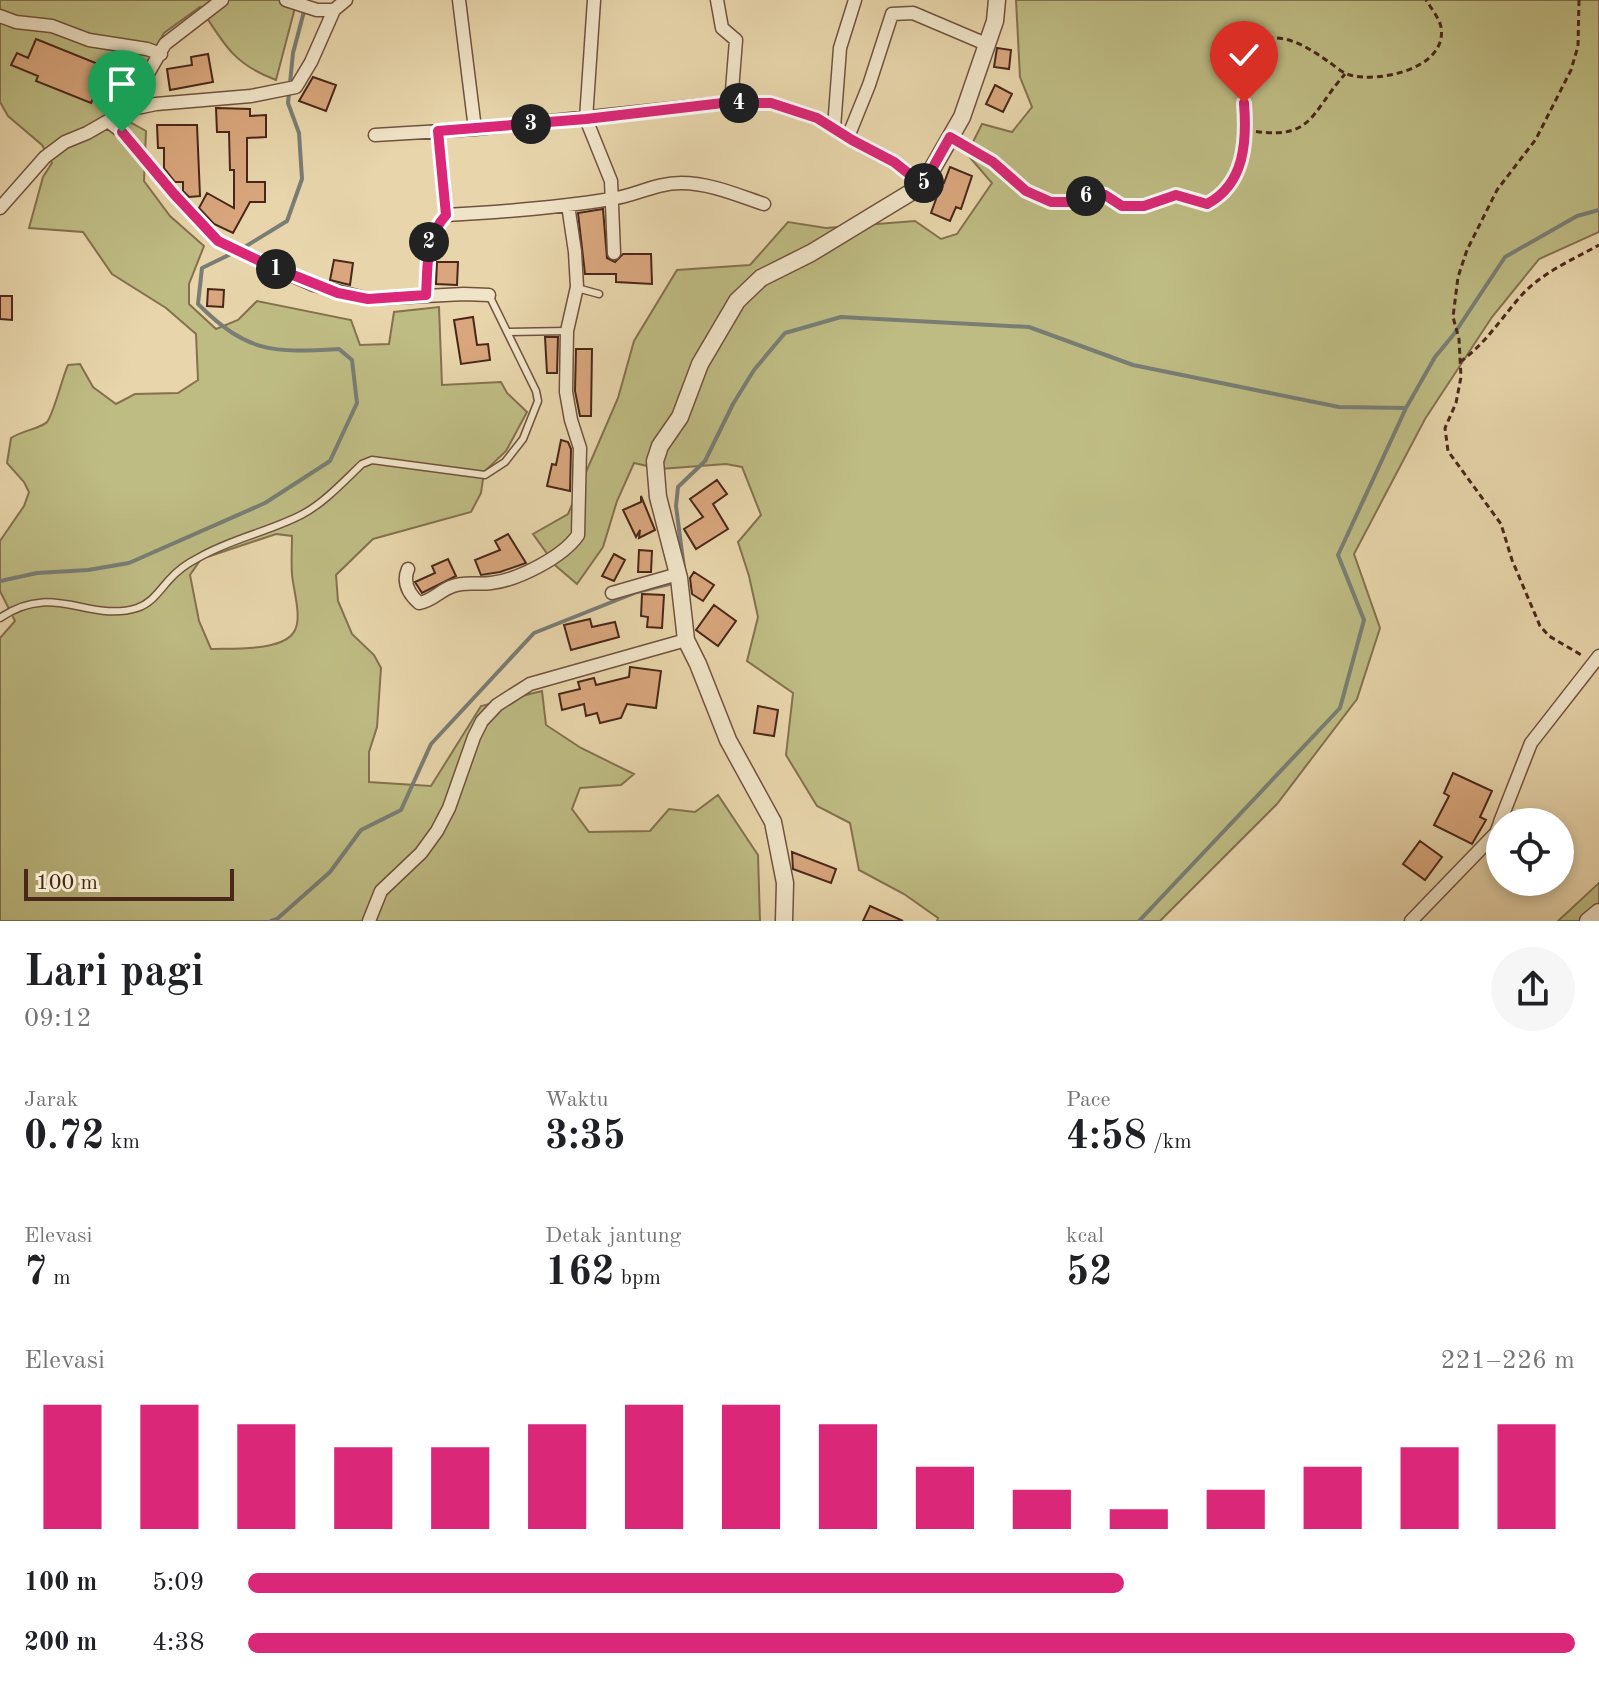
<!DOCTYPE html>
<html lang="id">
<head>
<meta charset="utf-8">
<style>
	:root { --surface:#fff; --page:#f6f6f6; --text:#202124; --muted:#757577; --accent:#db2777 }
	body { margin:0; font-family:"Old Standard TT",serif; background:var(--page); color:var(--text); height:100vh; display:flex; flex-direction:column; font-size:30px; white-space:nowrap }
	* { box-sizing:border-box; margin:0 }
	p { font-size:26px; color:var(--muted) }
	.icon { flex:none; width:44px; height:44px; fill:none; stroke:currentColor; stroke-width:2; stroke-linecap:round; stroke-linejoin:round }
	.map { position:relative; height:921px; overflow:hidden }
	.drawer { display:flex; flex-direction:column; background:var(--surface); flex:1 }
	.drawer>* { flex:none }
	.controls { position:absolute; left:1486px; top:808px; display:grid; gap:16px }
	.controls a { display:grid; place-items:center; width:88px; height:88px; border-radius:50%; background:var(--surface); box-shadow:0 4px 12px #0003; font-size:40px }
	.scale { position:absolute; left:24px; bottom:20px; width:210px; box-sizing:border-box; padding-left:8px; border:4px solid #492719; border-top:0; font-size:22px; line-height:28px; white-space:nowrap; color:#492719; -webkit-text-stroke:6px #f0e4c8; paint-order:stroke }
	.pin { position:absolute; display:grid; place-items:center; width:68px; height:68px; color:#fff; margin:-82px -34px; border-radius:50% 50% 50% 0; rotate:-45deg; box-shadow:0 0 8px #0007 }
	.pin .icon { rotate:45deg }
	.km { position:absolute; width:40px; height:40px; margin:-20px; border-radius:50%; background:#222; color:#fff; font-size:22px; line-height:40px; text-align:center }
	.round { display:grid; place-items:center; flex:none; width:84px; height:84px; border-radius:42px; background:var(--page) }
	.headline { display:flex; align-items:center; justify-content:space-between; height:136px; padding:0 24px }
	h1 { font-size:44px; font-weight:700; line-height:60px }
	.metrics { display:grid; grid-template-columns:repeat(3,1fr); gap:12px; height:136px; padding:8px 24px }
	.metrics div { display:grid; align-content:center }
	.metrics b { font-size:40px; font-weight:700 }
	.metrics small { font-size:22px; font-weight:400 }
	.metrics p { font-size:22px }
	.chart { height:224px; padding:16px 24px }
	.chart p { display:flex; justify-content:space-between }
	.chart svg { width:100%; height:144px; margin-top:8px; stroke:var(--accent); stroke-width:6 }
	ul { padding:0 24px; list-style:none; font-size:26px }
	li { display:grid; grid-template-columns:128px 96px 1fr; align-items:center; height:60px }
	li i { height:20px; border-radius:10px; background:var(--accent) }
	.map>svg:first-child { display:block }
	.green { fill:#bebb83; stroke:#84714e; stroke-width:2; fill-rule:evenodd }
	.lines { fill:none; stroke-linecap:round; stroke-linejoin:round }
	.stream { stroke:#797d74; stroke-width:4 }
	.building { fill:#d9a67d; stroke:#492719; stroke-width:2 }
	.service-casing { stroke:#71523e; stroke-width:9 }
	.minor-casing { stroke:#71523e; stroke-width:15 }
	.tertiary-casing { stroke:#71523e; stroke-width:19 }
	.path { stroke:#492719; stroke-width:3; stroke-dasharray:6 4; stroke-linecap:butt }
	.service { stroke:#f0e4c8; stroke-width:6 }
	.minor { stroke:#f0e4c8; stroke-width:12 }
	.tertiary { stroke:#f0e4c8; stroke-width:16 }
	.route-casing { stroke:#fff; stroke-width:16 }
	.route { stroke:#db2777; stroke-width:10 }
</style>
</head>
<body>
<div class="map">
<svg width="1599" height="921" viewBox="0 0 1599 921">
	<rect width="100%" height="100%" fill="#e8d5ab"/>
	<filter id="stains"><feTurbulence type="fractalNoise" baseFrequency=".0025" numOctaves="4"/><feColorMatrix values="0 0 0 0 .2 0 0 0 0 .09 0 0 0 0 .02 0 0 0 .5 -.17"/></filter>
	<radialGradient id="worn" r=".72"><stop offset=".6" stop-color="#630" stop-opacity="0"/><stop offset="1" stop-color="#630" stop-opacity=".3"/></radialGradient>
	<path class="green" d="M0,0H297L276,80C233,64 224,44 200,7L164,33L140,77L110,111L146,131L144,181L170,216L204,246L189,284V304L216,329L238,320L257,301L351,320L360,345L389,344L394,312L439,307L442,385L501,382L507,393L527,412L506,451L484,472L481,493L471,512L373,539L336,575L338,601L352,634L374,655L381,668L377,727L369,752V782L431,786L481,706L542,691L546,725L581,748L634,774L621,785L580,788L572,809L589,832L650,831L669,809L695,812L718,795L758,855L760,921H0V638L15,621L0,591V541L24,506L29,492L24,482L7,463L11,438C21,431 42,428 47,422C54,413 62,378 68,365L80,364L93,387L116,404L135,394L178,393L198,380L196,334L166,308L112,274L83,232L29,228L43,177L52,163L42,145L8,116L0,102ZM276,534L292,536C292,549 291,562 292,574C293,589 302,616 295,630C285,652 231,648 211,649L199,621L190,575L201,559Z
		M1016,0H1599V232L1539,259L1492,317L1425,419L1354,554L1380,628L1357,699L1277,804L1160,921H937L938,918L904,894L859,870L850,823L817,806L786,755L793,693L747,661L758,617L749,576L738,542L761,515L742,467L726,464L660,469L634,463L617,501L603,547L577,584L556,566L533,534L568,514L618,398L634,341L677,270L750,265L788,222L826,228L915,221L941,239L957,234L992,183L967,154L982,124L1012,132L1032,107L1020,77Z
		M1599,883V921H1558Z"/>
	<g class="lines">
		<path class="stream" d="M243,248L287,221L302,179L299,133L288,103L293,53L307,0
			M684,568L676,506L678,487L705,461L733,404L754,370L785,333L841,317L1029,327L1133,365L1339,407L1406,408
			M0,581L37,573L88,570L129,563L265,503L330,461L357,403L352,360L339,349C273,353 247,353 198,304L202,268L235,252
			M271,921L277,919L330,872L361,830L401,810L431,744L534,633L637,592L673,583
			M1139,921L1340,708L1364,620L1338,555L1406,408L1435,357L1454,334L1505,257L1577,216L1599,210"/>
	</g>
	<path class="building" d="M36,39L118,72L107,99L95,94L91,103L36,81L38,76L11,65L17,53L28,58Z
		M997,48L1011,50L1009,69L994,67Z
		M208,54L213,82L170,90L167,69L192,65L191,57Z
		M313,77L336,85L326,111L299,101Z
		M995,85L1012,94L1003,112L986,104Z
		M216,108L250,109V116L266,115V137L247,138V182H265V202H250L233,233L214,224L199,208L207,193L234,208V170H230L229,132H217Z
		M157,125H197L200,196L189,197L183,191V182H175L164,168V148H158Z
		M950,167L972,176L961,209L956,207L950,221L931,213L936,199L931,197L937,183L938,181L944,183Z
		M603,209L607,258L615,262L623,254H651L652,284L616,282V274H585L578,213Z
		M334,260L353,263L350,285L330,280Z
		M437,262H458L457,285L436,284Z
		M208,289L224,290L223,307L207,306Z
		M0,296H12V320L0,319Z
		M473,317L477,345L488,344L490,360L461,364L454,320Z
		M545,337H558L557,373H547Z
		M576,349H592L591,416H580L575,391Z
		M561,440L568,442L571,449L570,491L547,486L552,464L556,465Z
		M717,480L727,494L713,504L728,529L696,549L684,529L703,517L690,499Z
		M641,496L655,530L639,538L640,530L636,537L623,510L641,502Z
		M508,534L526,563L500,572L481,575L475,560L500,550L495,541Z
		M639,550L652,551L651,572H638Z
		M614,554L625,560L614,581L602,576Z
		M448,559L456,576L422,593L415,582L435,573L432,566Z
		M694,572L714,585L703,601L692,594L690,578Z
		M642,594L664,595L662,628L647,627L648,617L641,616Z
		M714,605L736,621L718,646L696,630Z
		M590,619L592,627L615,622L619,637L571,650L564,625Z
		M630,667L661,671L656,708L627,704L621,718L600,723L597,713L586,716L584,704L562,710L559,694L580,689L578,682L594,678L596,685L629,677Z
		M758,706L778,710L774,736L754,733Z
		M1453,773L1492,791L1480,817L1486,820L1472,844L1434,825L1449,796L1444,793Z
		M1420,841L1442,857L1425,880L1403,864Z
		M792,852L836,869L831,883L793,869Z
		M870,906L903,921H863Z"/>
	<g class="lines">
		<g class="service-casing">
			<path id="service" d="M577,288L599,294
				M508,332L567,331
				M0,618C53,581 89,623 137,608C152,603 159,591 169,580C176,572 188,563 198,558C230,539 268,532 301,515C323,504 344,481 362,464L372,460L485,475L505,462L523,439L538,401L536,391L489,295"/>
		</g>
		<g class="minor-casing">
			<path id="minor" d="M286,0L317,10H334L346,0
				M459,0L475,129
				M594,0L586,119L611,181L614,253
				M717,0L722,28L736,40L731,103
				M0,16L16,22L52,26L89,40L147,49L161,54
				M127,110L156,104L251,96L296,87L311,62L334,10
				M108,121L122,132L174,194L218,241L268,265L314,285L368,299L464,294L489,295
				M834,128L840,48L855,0
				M375,135L475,129L723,103H771L817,118L852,140L894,162L923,185
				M848,137L869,85L892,14L913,13L986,44
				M0,208L45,157L65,142L87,133L127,110L165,44L222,0
				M446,215C502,212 556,208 611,199C635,196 655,183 681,183C710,183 737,195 764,204
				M426,295C428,265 425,238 446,215L438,131
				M408,569C402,583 409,594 419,603C433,601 440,590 453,586C465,581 478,585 491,583C518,580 563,557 578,535L580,448L571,420L566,392L567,331L577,287L575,252L568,205
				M612,593L678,574
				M1500,822L1531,743L1599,656
				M369,921L381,891L421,853L437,831L449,808L474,737L482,721L497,705L530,684L686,640
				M1411,921L1496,833L1500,823"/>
		</g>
		<g class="tertiary-casing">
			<path id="tertiary" d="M784,921L785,883L773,822L728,740L698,664L686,640L679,578L658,497L655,461L660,446L680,417L700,364L737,301L761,278L811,253L923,185L962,117L995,21L997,0
				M1588,921L1599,912"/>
		</g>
		<path class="path" d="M1579,0L1578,46L1571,70L1536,139L1497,190L1467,250L1458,277L1453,317L1459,339L1461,377L1456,403L1445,428L1448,451L1501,524L1512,560L1540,626L1549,636L1583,656
			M1246,130C1313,142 1309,115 1345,74
			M964,145L993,162L1026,191L1051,202H1072L1092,194H1098L1105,195L1122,206H1144L1176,195L1207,204C1258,178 1241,129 1245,85C1246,70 1250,56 1255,41C1283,31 1306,46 1329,62C1335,66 1342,73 1350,75C1378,83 1448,69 1441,27C1439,18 1431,8 1426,0
			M1460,362C1485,344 1500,320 1520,297C1541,273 1572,260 1599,245"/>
		<use href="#service" class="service"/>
		<use href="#minor" class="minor"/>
		<use href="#tertiary" class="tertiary"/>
	</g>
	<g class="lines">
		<g class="route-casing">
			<path id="route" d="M122,132L174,194L218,241L268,265L338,293L368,299L426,295C428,265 425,238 446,215L438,131L586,119L723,103H771L817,118L852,140L894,162L923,185L950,137L993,162L1026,191L1051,202H1072L1092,194H1098L1105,195L1122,206H1144L1176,195L1207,204C1245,184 1247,141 1244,103"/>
		</g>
		<use href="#route" class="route"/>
	</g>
	<rect width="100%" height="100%" filter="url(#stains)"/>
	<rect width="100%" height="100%" fill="url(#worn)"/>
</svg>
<div class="controls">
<a><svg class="icon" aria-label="locate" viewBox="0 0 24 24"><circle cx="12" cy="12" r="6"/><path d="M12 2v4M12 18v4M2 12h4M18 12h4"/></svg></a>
</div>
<div class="scale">100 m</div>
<div class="pin" style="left:122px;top:132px;background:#1e9e55"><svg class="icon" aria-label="arrive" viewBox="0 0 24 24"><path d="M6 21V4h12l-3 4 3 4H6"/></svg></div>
<div class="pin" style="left:1244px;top:103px;background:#d93025"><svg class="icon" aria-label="check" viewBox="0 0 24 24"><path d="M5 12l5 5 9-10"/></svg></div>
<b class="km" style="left:276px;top:269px">1</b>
<b class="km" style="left:429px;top:242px">2</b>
<b class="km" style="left:531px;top:124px">3</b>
<b class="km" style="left:739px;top:103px">4</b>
<b class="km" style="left:924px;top:183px">5</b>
<b class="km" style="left:1086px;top:196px">6</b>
</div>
<section class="drawer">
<div class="headline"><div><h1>Lari pagi</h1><p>09:12</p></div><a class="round"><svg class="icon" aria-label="share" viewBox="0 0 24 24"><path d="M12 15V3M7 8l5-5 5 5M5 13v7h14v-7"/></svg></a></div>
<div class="metrics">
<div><p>Jarak</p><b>0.72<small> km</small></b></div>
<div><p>Waktu</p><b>3:35</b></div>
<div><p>Pace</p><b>4:58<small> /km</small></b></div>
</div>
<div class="metrics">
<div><p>Elevasi</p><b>7<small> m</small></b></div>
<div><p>Detak jantung</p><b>162<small> bpm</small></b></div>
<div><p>kcal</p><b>52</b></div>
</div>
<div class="chart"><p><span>Elevasi</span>221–226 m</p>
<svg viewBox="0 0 160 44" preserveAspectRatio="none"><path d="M5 44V6M15 44V6M25 44V12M35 44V19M45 44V19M55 44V12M65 44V6M75 44V6M85 44V12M95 44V25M105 44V32M115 44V38M125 44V32M135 44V25M145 44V19M155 44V12"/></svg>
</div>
<ul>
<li><b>100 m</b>5:09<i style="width:66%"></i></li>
<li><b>200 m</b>4:38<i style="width:100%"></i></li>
</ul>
</section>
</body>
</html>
